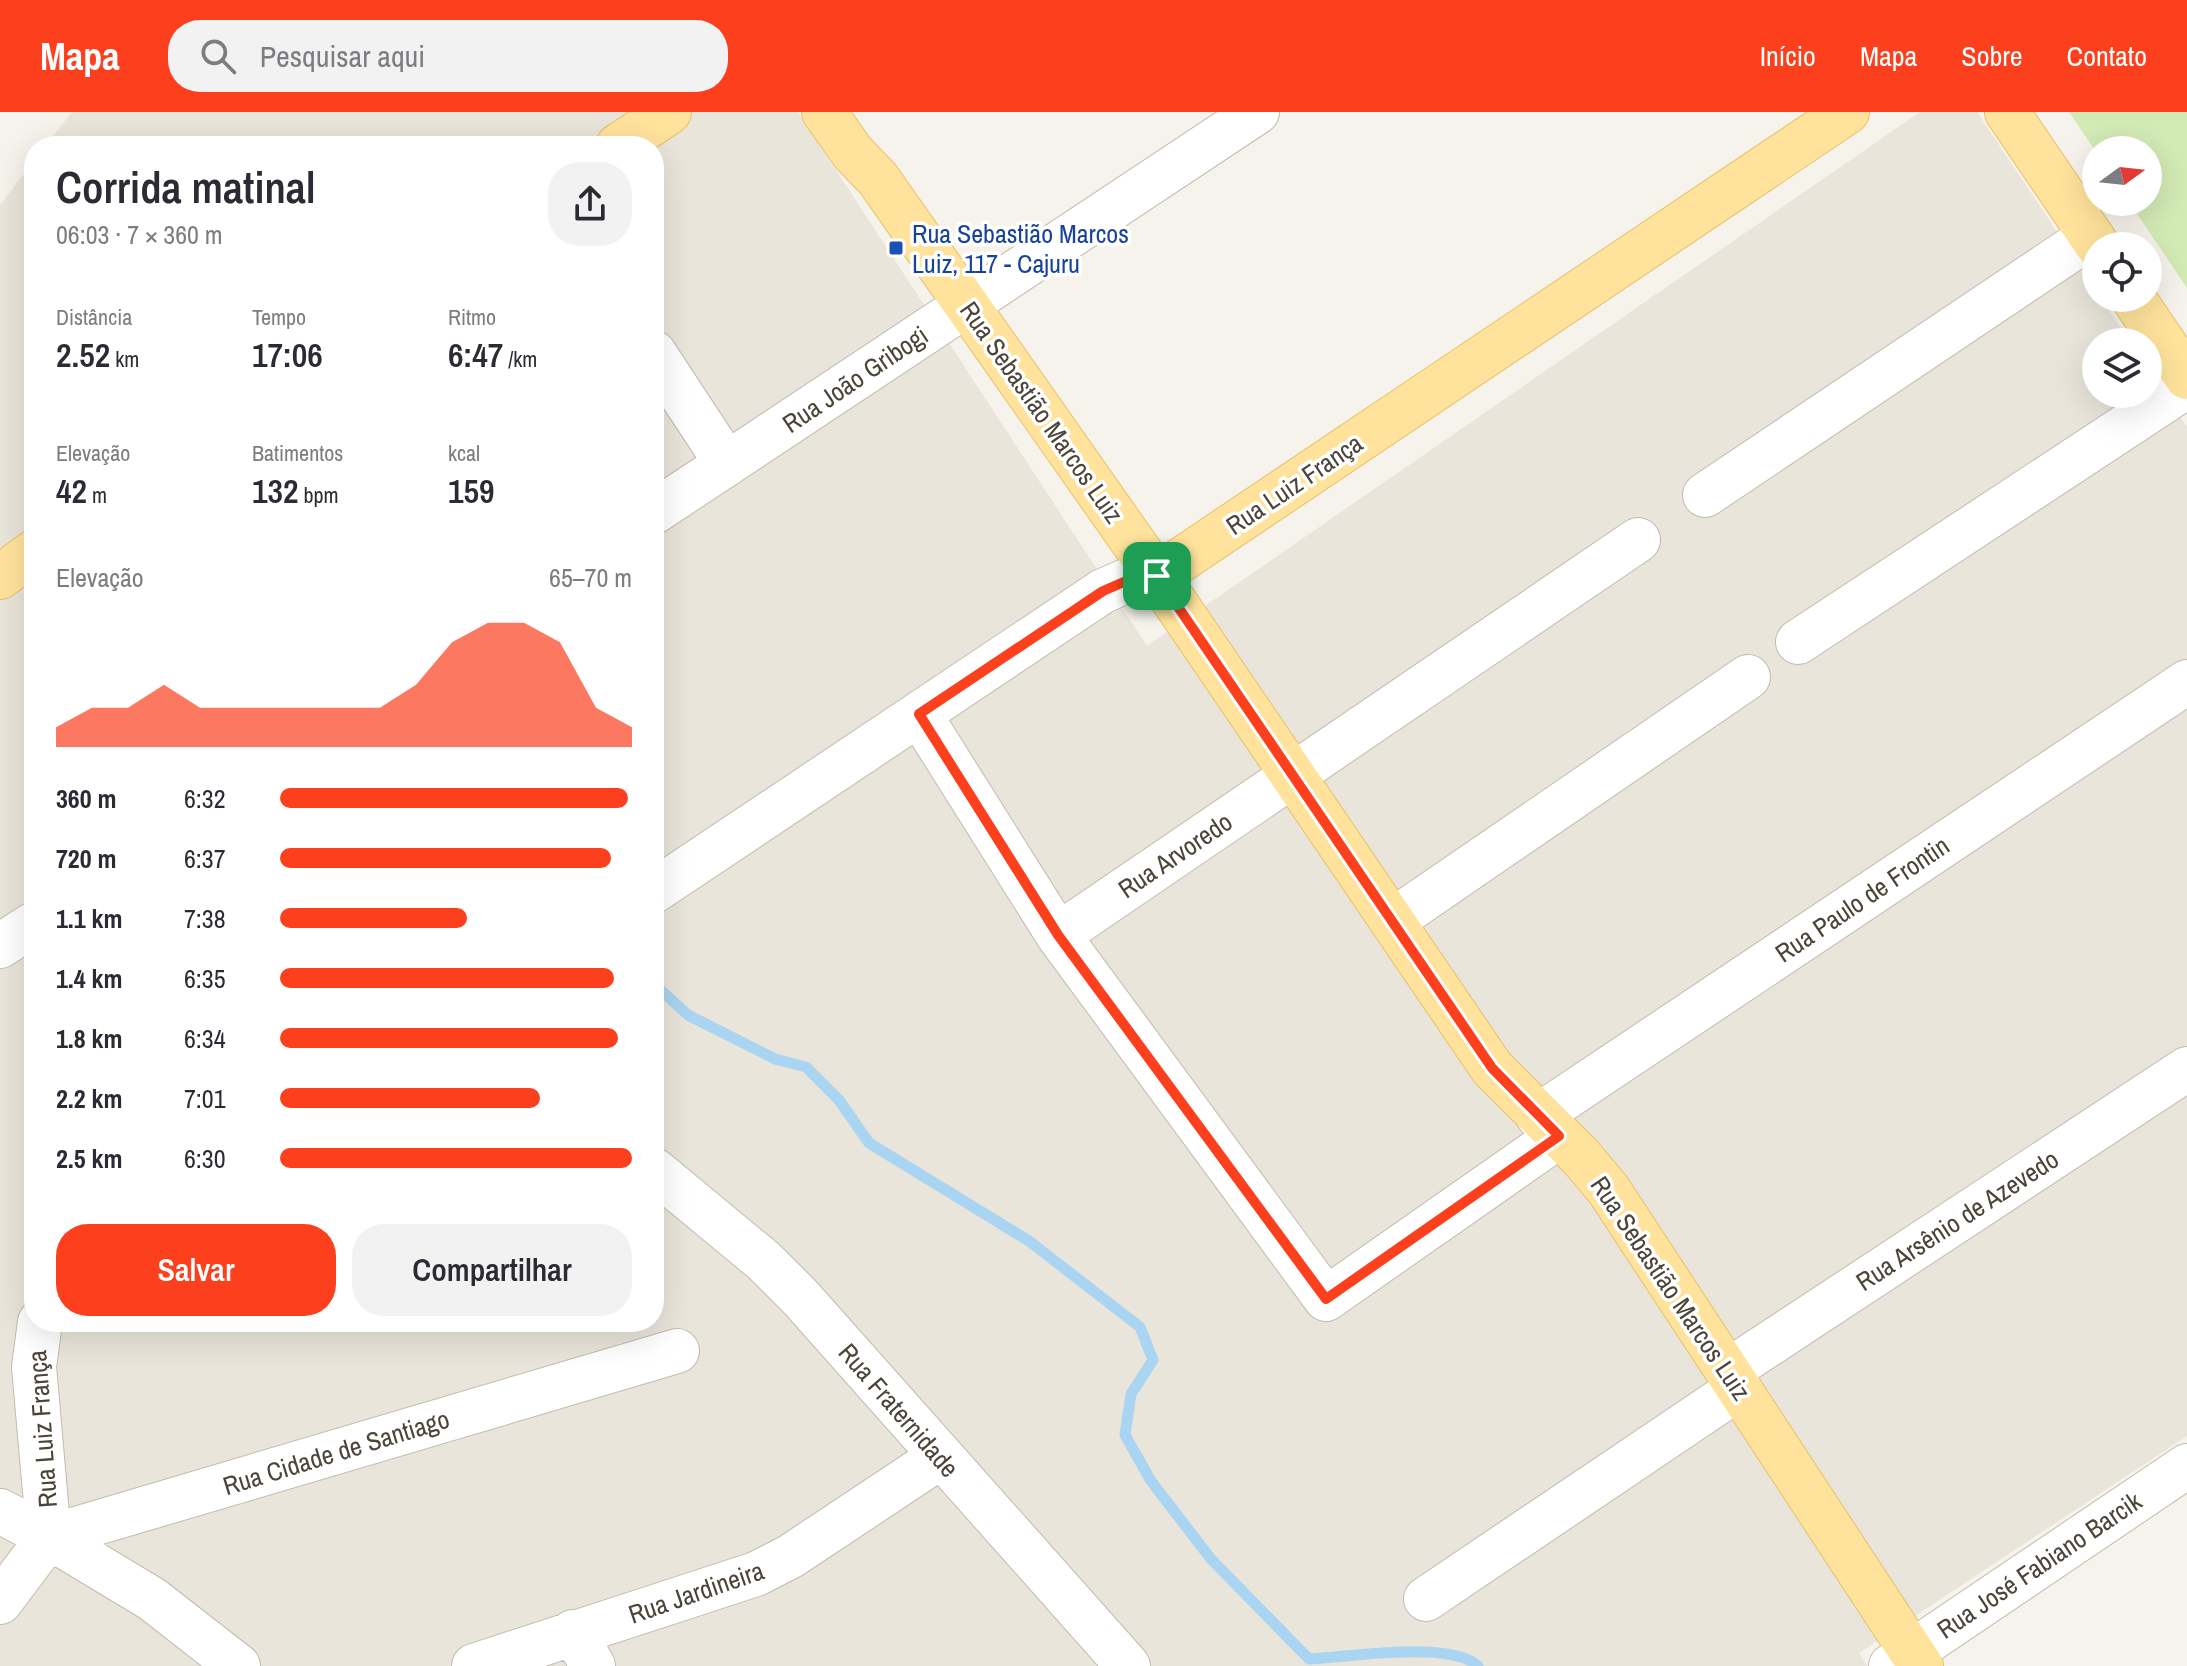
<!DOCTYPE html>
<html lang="pt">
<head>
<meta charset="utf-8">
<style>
	:root { --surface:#fff; --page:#f2f2f3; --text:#2b2b33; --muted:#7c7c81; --accent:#fc3f1d }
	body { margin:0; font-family:"Archivo Narrow",sans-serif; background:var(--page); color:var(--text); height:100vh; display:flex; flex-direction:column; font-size:30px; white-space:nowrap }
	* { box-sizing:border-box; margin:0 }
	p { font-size:26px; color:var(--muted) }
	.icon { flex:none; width:44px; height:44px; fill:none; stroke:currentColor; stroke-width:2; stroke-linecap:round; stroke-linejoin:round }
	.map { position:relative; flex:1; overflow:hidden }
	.sheet { position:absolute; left:24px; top:24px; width:640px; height:1196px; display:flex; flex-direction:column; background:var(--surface); border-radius:32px; box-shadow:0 8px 32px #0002 }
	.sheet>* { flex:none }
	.needle { width:52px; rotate:75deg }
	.buttons { position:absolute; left:2082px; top:24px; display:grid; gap:16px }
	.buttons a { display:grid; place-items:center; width:80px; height:80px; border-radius:50%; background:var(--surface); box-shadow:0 8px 32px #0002; font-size:40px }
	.pin { position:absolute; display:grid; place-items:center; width:68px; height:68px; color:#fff; margin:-34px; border-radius:16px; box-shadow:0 4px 12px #0006 }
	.round { display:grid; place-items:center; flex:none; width:84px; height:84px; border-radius:32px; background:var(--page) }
	.summary { display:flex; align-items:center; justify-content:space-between; height:136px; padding:0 32px }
	h1 { font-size:44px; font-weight:600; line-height:60px }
	.metrics { display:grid; grid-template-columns:repeat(3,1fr); gap:12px; height:136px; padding:8px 32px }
	.metrics div { display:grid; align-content:center }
	.metrics b { font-size:34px; font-weight:600 }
	.metrics small { font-size:22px; font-weight:400 }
	.metrics p { font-size:22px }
	.chart { height:224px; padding:16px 32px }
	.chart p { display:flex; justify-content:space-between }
	.chart svg { width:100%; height:144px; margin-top:8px; fill:var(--accent); opacity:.7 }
	.primary-button { display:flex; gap:16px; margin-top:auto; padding:16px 32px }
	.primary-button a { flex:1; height:92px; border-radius:32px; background:var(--accent); color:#fff; font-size:32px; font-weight:600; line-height:92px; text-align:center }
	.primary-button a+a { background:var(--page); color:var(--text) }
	ul { padding:0 32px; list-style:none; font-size:26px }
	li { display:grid; grid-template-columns:128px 96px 1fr; align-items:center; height:60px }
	li i { height:20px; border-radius:10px; background:var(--accent) }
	header { display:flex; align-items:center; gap:48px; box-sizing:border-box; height:112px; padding:0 40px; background:var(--accent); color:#fff }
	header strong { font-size:38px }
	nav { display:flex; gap:44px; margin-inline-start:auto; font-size:28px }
	.search { width:560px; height:72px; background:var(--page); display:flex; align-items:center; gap:20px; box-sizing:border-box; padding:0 28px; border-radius:32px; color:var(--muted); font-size:30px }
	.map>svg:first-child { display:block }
	.residential { fill:#eae5da }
	.green { fill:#d2eab5 }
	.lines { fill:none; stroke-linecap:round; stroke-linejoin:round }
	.stream { stroke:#a9d4f2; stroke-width:11 }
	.minor-casing { stroke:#c2bbae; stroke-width:46 }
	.major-casing { stroke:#e6c16a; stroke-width:46 }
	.minor { stroke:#fff; stroke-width:44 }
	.major { stroke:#ffe39c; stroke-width:44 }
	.route-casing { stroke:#fff; stroke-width:16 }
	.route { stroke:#fc3f1d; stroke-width:10 }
	.transit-dot { fill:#1a4fb4; stroke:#fff; stroke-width:3 }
	.labels { text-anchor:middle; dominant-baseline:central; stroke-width:7; stroke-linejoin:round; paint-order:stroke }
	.transit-label { font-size:26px; fill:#164399; stroke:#fff; text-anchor:start }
	.street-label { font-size:26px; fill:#4b4439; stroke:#fff }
</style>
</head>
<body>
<header>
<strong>Mapa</strong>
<div class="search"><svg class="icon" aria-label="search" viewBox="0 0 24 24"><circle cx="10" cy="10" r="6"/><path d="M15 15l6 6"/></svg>Pesquisar aqui</div>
<nav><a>Início</a><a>Mapa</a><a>Sobre</a><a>Contato</a></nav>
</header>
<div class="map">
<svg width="2187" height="1554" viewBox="0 0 2187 1554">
	<rect width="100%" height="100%" fill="#f6f3ec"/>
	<path class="residential" d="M72,0H798L1147,534L1920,0H1977L2096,178V186H2101L2130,230H2096V282H2148V256L2187,315V1324L1859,1541L1867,1554H0V93L34,49V1210H654V34H45Z"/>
	<path class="green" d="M2069,0H2187V176L2129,90H2148V38L2096,40Z"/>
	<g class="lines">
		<path class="stream" d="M654,872L688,903L775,947L806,955L839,988L869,1031L1029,1129L1140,1215L1153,1248L1131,1282L1125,1323L1151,1369L1211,1447L1309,1547C1348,1545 1450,1528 1478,1554"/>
		<g class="minor-casing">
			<path id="minor" d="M654,241L727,352
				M1705,383L2091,124
				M654,400L1257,0
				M1798,530L2187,274
				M919,602L1058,823L1326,1187L1559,1024
				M654,779L1103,479L1126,469L1157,464
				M1392,809L1748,565
				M1058,823L1638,428
				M0,834L34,812
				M1538,1004L2187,570
				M654,1058L764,1149L800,1185L1128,1554
				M40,1210L34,1255L49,1425
				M1728,1259L2187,957
				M0,1399L49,1425L677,1239
				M49,1425L152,1487L238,1554
				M1426,1487L1739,1276
				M0,1490L49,1425
				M573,1520L593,1554
				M474,1554L756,1462L791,1444L940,1345
				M1891,1554L2187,1354"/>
		</g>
		<g class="major-casing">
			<path id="major" d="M824,0L853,41L878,67L1157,464L1492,956L1581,1045L1608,1077L1921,1554
				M2007,0L2098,134
				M618,34L669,0
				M2133,186L2187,265
				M1157,464L1847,0
				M0,465L34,440"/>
		</g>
		<use href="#minor" class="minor"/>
		<use href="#major" class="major"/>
	</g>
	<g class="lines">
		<g class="route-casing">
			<path id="route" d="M1157,464L1492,956L1559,1024L1326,1187L1058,823L919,602L1103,479L1126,469Z"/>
		</g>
		<use href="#route" class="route"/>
	</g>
	<rect class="transit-dot" x="888" y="128" width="16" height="16" rx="4"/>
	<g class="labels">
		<g class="transit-label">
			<text x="912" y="121">Rua Sebastião Marcos<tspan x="912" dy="30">Luiz, 117 - Cajuru</tspan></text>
		</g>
		<g class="street-label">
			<text transform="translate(855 267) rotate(-34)">Rua João Gribogi</text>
			<text transform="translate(1042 300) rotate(55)">Rua Sebastião Marcos Luiz</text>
			<text transform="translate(1294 372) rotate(-34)">Rua Luiz França</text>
			<text transform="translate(1175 743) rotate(-34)">Rua Arvoredo</text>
			<text transform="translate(1862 787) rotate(-34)">Rua Paulo de Frontin</text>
			<text transform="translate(1957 1108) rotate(-33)">Rua Arsênio de Azevedo</text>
			<text transform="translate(1671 1176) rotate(56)">Rua Sebastião Marcos Luiz</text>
			<text transform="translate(899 1298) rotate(49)">Rua Fraternidade</text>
			<text transform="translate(42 1317) rotate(-94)">Rua Luiz França</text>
			<text transform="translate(336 1340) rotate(-17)">Rua Cidade de Santiago</text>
			<text transform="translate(2039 1453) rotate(-34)">Rua José Fabiano Barcik</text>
			<text transform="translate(696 1480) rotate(-19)">Rua Jardineira</text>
		</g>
	</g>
</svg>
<div class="buttons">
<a><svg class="needle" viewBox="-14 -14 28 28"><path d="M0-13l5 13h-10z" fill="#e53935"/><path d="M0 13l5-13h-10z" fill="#7c7c81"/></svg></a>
<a><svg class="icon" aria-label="locate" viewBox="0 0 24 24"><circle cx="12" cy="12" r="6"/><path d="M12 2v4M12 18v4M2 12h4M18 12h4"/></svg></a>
<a><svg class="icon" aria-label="layers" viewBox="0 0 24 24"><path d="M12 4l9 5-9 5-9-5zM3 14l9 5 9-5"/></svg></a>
</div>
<div class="pin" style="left:1157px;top:464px;background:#1e9e55"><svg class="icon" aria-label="arrive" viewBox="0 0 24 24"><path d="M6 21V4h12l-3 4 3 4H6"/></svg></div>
<section class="sheet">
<div class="summary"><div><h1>Corrida matinal</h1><p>06:03 · 7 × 360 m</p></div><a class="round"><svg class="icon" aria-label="share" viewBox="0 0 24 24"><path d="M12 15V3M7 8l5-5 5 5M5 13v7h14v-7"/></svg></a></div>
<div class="metrics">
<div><p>Distância</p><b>2.52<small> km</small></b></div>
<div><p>Tempo</p><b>17:06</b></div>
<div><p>Ritmo</p><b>6:47<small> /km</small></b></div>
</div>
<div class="metrics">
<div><p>Elevação</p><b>42<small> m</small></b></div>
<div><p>Batimentos</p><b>132<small> bpm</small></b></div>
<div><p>kcal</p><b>159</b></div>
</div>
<div class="chart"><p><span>Elevação</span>65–70 m</p>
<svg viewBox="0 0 160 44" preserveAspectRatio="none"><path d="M0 44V38L10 32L20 32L30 25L40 32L50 32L60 32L70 32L80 32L90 32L100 25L110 12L120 6L130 6L140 12L150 32L160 38V44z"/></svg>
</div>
<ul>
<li><b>360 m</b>6:32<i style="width:99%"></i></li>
<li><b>720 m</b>6:37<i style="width:94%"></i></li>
<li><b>1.1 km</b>7:38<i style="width:53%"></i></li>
<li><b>1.4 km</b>6:35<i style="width:95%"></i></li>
<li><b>1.8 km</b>6:34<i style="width:96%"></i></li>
<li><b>2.2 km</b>7:01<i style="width:74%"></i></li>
<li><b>2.5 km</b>6:30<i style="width:100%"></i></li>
</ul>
<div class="primary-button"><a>Salvar</a><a>Compartilhar</a></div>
</section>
</div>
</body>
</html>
